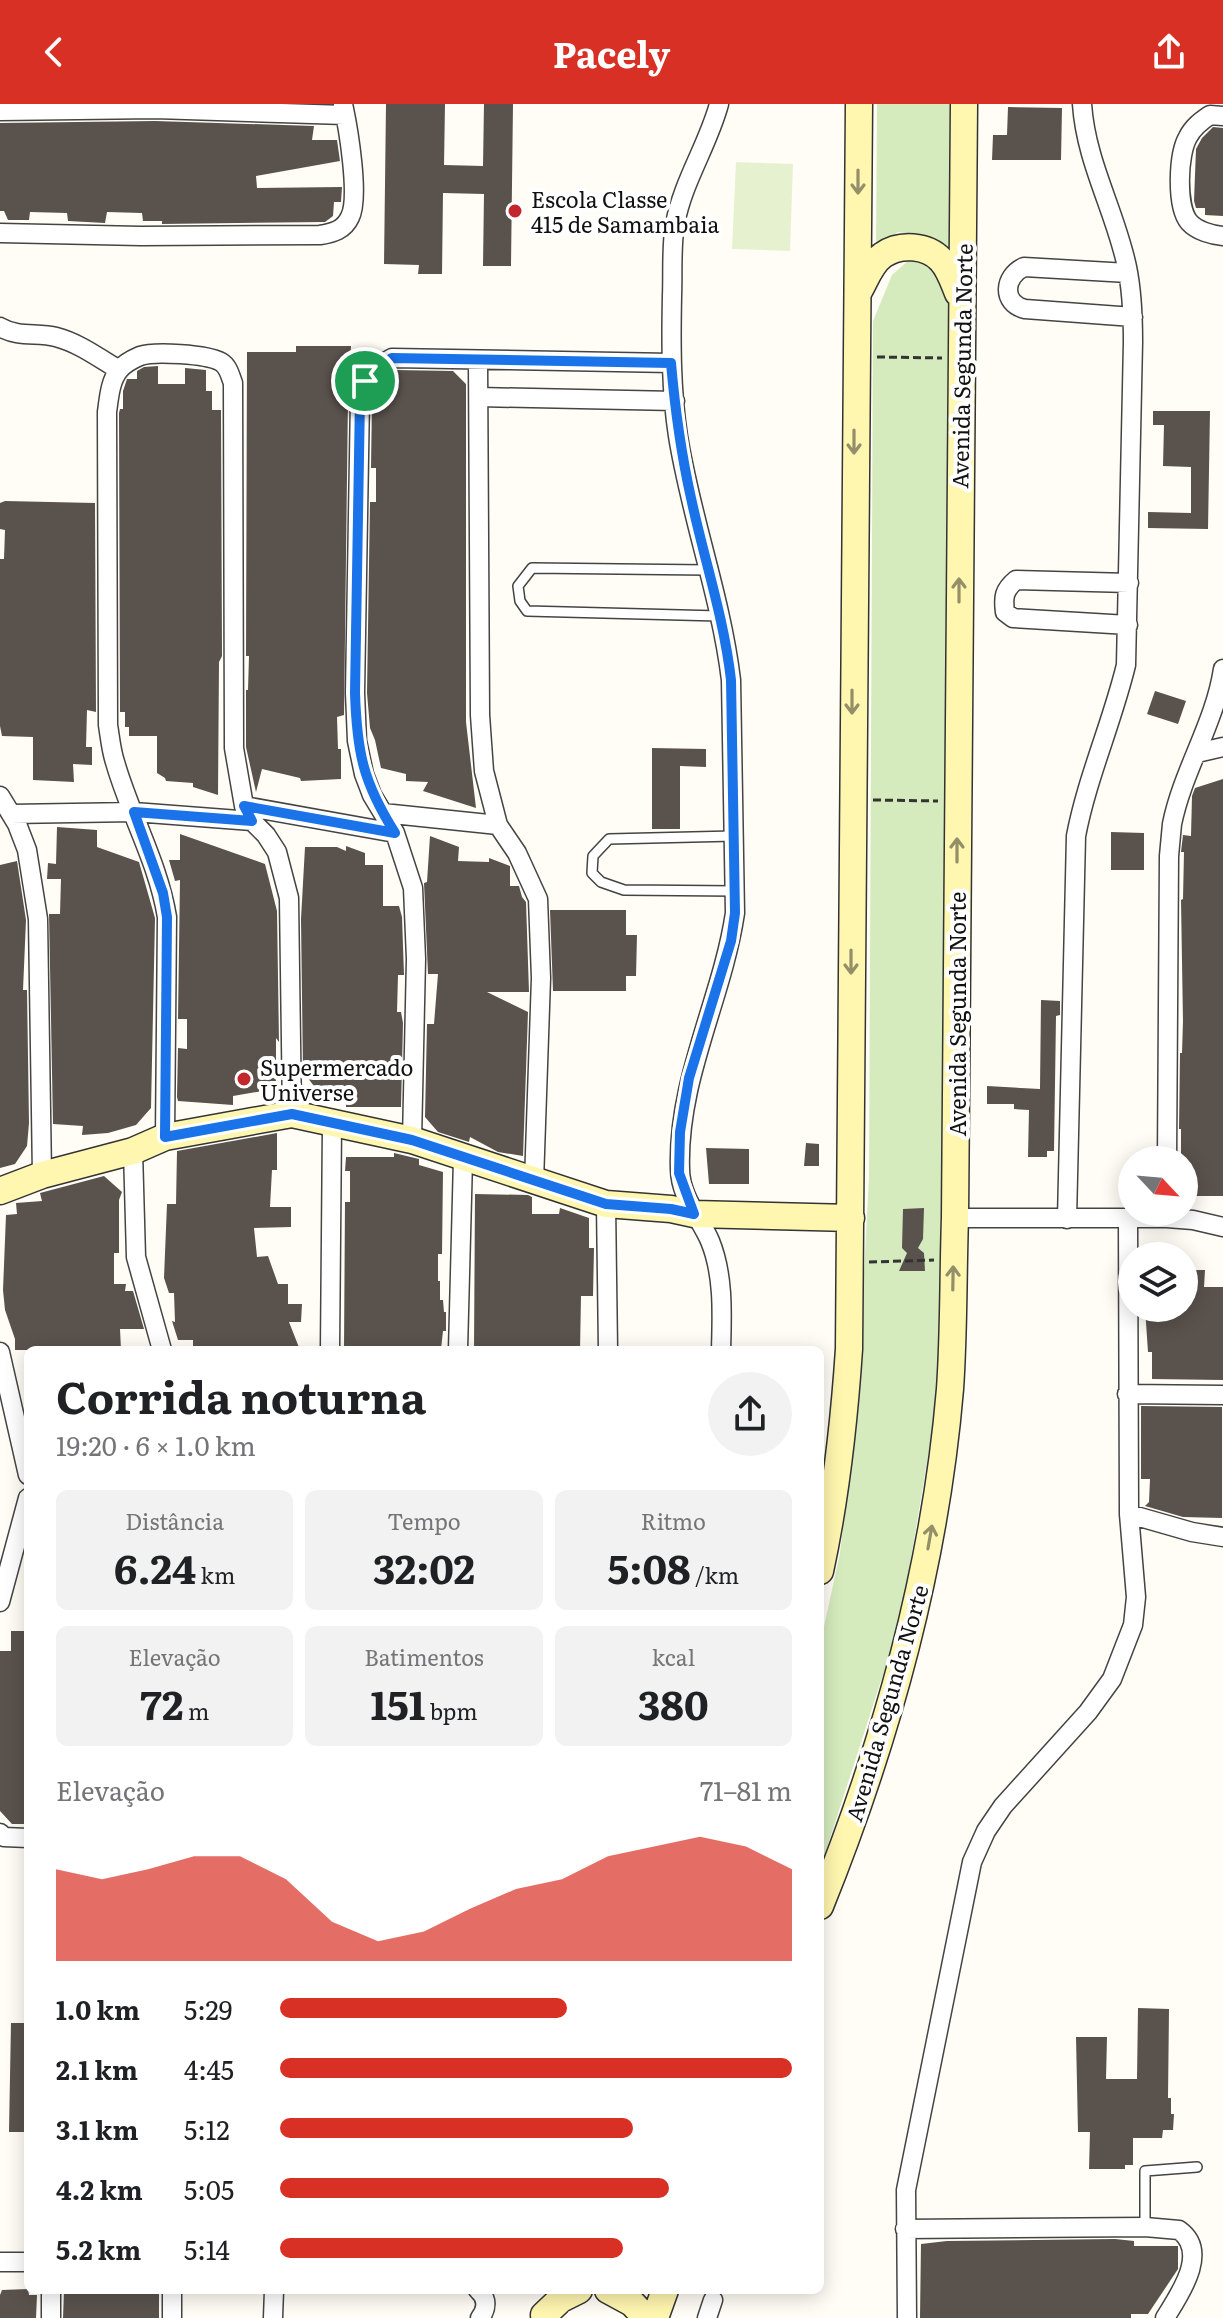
<!DOCTYPE html>
<html lang="pt">
<head>
<meta charset="utf-8">
<style>
	:root { --surface:#fff; --page:#f2f2f2; --text:#202124; --muted:#757577; --accent:#d93025 }
	body { margin:0; font-family:Literata,serif; background:var(--page); color:var(--text); height:100vh; display:flex; flex-direction:column; font-size:30px; white-space:nowrap }
	* { box-sizing:border-box; margin:0 }
	p { font-size:26px; color:var(--muted) }
	.icon { flex:none; width:44px; height:44px; fill:none; stroke:currentColor; stroke-width:2; stroke-linecap:round; stroke-linejoin:round }
	.map { position:relative; flex:1; overflow:hidden }
	.details { position:absolute; left:24px; top:1242px; width:800px; height:948px; display:flex; flex-direction:column; background:var(--surface); border-radius:12px; box-shadow:0 4px 20px #0003 }
	.details>* { flex:none }
	.needle { width:52px; rotate:116deg }
	.fabs { position:absolute; left:1118px; top:1042px; display:grid; gap:16px }
	.fabs a { display:grid; place-items:center; width:80px; height:80px; border-radius:50%; background:var(--surface); box-shadow:0 4px 20px #0003; font-size:40px }
	.pin { position:absolute; display:grid; place-items:center; width:68px; height:68px; color:#fff; margin:-34px; border:4px solid #fff; border-radius:50%; box-shadow:0 2px 8px #0007 }
	.round { display:grid; place-items:center; flex:none; width:84px; height:84px; border-radius:42px; background:var(--page) }
	.head { display:flex; align-items:center; justify-content:space-between; height:136px; padding:0 32px }
	h1 { font-size:44px; font-weight:700; line-height:60px }
	.figures { display:grid; grid-template-columns:repeat(3,1fr); gap:12px; height:136px; padding:8px 32px }
	.figures div { display:grid; align-content:center; border-radius:12px; background:var(--page); text-align:center }
	.figures b { font-size:40px; font-weight:700 }
	.figures small { font-size:22px; font-weight:400 }
	.figures p { font-size:22px }
	.chart { height:224px; padding:16px 32px }
	.chart p { display:flex; justify-content:space-between }
	.chart svg { width:100%; height:144px; margin-top:8px; fill:var(--accent); opacity:.7 }
	ul { padding:0 32px; list-style:none; font-size:26px }
	li { display:grid; grid-template-columns:128px 96px 1fr; align-items:center; height:60px }
	li i { height:20px; border-radius:10px; background:var(--accent) }
	header { display:flex; justify-content:space-between; align-items:center; height:104px; padding:0 32px; background:var(--accent); color:#fff; font-size:36px; font-weight:700 }
	.map>svg:first-child { display:block }
	.green { fill:#d5ebbd }
	.pitch { fill:#e6f2cf }
	.building { fill:#5a524d }
	.lines { fill:none; stroke-linecap:round; stroke-linejoin:round }
	.lane-casing { stroke:#444; stroke-width:12 }
	.street-casing { stroke:#444; stroke-width:21 }
	.secondary-casing { stroke:#333; stroke-width:29 }
	.path { stroke:#333; stroke-width:3; stroke-dasharray:8 4; stroke-linecap:butt }
	.lane { stroke:#fff; stroke-width:9 }
	.street { stroke:#fff; stroke-width:18 }
	.secondary { stroke:#fff6b0; stroke-width:26 }
	.oneway { stroke:#948f68 }
	.route-casing { stroke:#fff; stroke-width:16 }
	.route { stroke:#1a73e8; stroke-width:10 }
	.poi-dot { fill:#c4262e; stroke:#fff; stroke-width:3 }
	.labels { text-anchor:middle; dominant-baseline:central; stroke-width:8; stroke-linejoin:round; paint-order:stroke }
	.poi-label { font-size:22px; fill:#111; stroke:#fff; text-anchor:start }
	.street-label { font-size:22px; fill:#111; stroke:#fff }
</style>
</head>
<body>
<header><svg class="icon" aria-label="back" viewBox="0 0 24 24"><path d="M15 5l-7 7 7 7"/></svg>Pacely<svg class="icon" aria-label="share" viewBox="0 0 24 24"><path d="M12 15V3M7 8l5-5 5 5M5 13v7h14v-7"/></svg></header>
<div class="map">
<svg width="1223" height="2214" viewBox="0 0 1223 2214">
	<rect width="100%" height="100%" fill="#fffdf5"/>
	<path class="green" d="M877,0H952V144L923,132L898,128L876,147Z
		M910,155L932,161L951,193L942,1267L901,1515L820,1765V1541L840,1449L857,1309L869,1072L873,217L892,171Z"/>
	<path class="pitch" d="M736,58L793,60L790,147L732,145Z"/>
	<path class="building" d="M386,0H445L444,61L483,62L484,0H513L511,162H483L484,90L443,89L442,170H418L419,161L384,160Z
		M1008,3L1062,4L1061,56H992L993,31H1007Z
		M155,17L314,22L312,36H337L340,57L256,72L257,84L342,83L341,98H334L333,112L325,118L162,120V117H143L142,109L107,108L105,119L68,117L67,109L30,108L29,116H8L4,107H0V19Z
		M1213,23L1223,24V112L1205,111V104H1196L1194,97L1196,45L1202,34Z
		M296,242H351L348,294L344,611L337,613L338,645H341V675L301,677L300,674L262,665L256,688L246,643V586H248L249,552H246L247,248H296Z
		M158,262V280H185V264L206,266V287H212V306H221L222,552L219,558L218,691L193,683V679L166,677L165,674L157,669V632H129V623H125V608H120L119,309L120,305H123V287L127,275H137V267L144,263Z
		M395,266L453,267L466,280V618L476,704L423,687L428,678L406,677V670L381,664L375,636L370,624L367,589L370,398H376V364H371L372,296L381,278Z
		M1153,307H1210L1208,425L1148,424V408L1191,409V363L1163,362L1164,321H1153Z
		M5,397L95,399L96,608L87,606L86,643H92V661L73,660L74,678L33,676V633L2,632L0,622V455H4L5,426L0,425V399Z
		M1155,587L1186,597L1178,620L1147,610Z
		M652,644L706,645V663L680,662V725H652Z
		M1223,675V1092H1184V1056H1181V1025H1179L1180,949H1182L1183,917L1181,796L1183,795L1184,748H1181L1183,731L1191,732L1192,692L1195,684Z
		M57,723L97,726V743L139,758L155,814L151,1004L136,1021L108,1029L82,1031L83,1022L53,1020L49,810H60L61,775H47L48,759L56,760Z
		M1111,728L1144,729V766H1111Z
		M180,730L265,760L277,807L279,938L276,934V978L274,985L233,992V1001L178,997L177,993L178,944L187,945V915H178L180,776L175,777L169,756H180Z
		M430,732L459,743L458,757L489,758V754L510,762V782H519L522,793L526,798L529,888H487L528,908L523,1052L498,1048L470,1033L469,1038L438,1028L425,1013L427,920H434L438,870H428L424,779L427,778Z
		M346,742L365,749V761H383V802H399L402,813L404,871H398L397,908H401L403,919L401,1003H346V987H324L314,982L303,968L301,815L305,743H337L346,747Z
		M17,757L26,816L23,886H27L29,1019L27,1042L15,1060L0,1064V761Z
		M550,806H626V831H637L636,872H626V887H553Z
		M1041,896L1060,897V911L1056,912L1054,1047H1047V1053H1028L1029,1006L1014,1005V1000H987V982L1040,985Z
		M277,1029V1066H272L270,1103H291V1123L254,1124L257,1153L268,1152L278,1180H288V1200H302L301,1218H289L300,1246L193,1245V1236H178L172,1217L175,1218L174,1189H169L164,1174L167,1100H176L177,1047Z
		M806,1039L819,1040V1062H804Z
		M706,1044L749,1045V1080H709Z
		M394,1049L419,1055V1061L443,1068L442,1150H438V1177H440V1196H443L444,1208H446V1227H443L441,1245L344,1246L345,1098H350V1067H345L346,1053H394Z
		M104,1072L122,1088L119,1096V1149H114V1180H126L125,1187H133L144,1225H120L121,1246H15V1235L5,1206L3,1186L6,1111L17,1110L16,1099L42,1097L40,1089Z
		M475,1090L528,1091L532,1093V1110H559L560,1104L589,1114V1144H594L593,1192H581L580,1246H474Z
		M924,1104L923,1135L918,1144L924,1149L925,1167H899L907,1149L902,1144L903,1105Z
		M1185,1166H1205L1204,1183H1223V1276L1152,1275V1248H1148L1145,1204H1184Z
		M1141,1302L1222,1303V1414L1183,1413L1145,1402L1149,1398L1150,1375H1141Z
		M11,1527H28V1720H12L0,1707V1547H11Z
		M1138,1904L1169,1905L1168,1994H1171V2010H1174L1173,2026H1163L1162,2034H1133V2061H1125V2065H1089L1090,2028H1078L1076,1933H1107L1106,1975H1137Z
		M11,1919H28V2028H9Z
		M1115,2135L1134,2137V2142H1178V2165L1148,2210H1131V2214H920L921,2140L947,2137Z
		M28,2185L29,2191H37L36,2214H0V2191L2,2186Z
		M93,2186H159V2214H63L64,2187Z"/>
	<g class="lines">
		<g class="lane-casing">
			<path id="lane" d="M707,466L532,464L518,482L520,497L527,507L719,512
				M734,732L609,735L593,752L592,769L601,778L624,786L735,787
				M1145,2123V2067L1197,2063"/>
		</g>
		<g class="street-casing">
			<path id="street" d="M719,0C708,41 683,77 675,120C671,143 673,169 672,192C671,239 671,286 678,332C691,414 721,493 731,576L735,809C722,896 677,975 680,1065C680,1092 700,1114 710,1137C724,1171 722,1211 721,1246
				M0,7L155,5L345,11
				M1223,12L1210,11C1201,17 1193,23 1188,33C1178,50 1176,102 1189,118C1197,127 1212,131 1223,132
				M0,129L141,132L320,131C333,129 344,126 350,113C360,93 348,23 343,0
				M1128,169L1024,163C1004,172 1001,199 1025,205L1133,213
				M0,223C19,234 37,228 56,233C79,239 99,254 119,266
				M478,258L480,611L484,667L498,721L517,749L538,795L541,874L534,1078
				M479,293L675,297
				M1128,521L1013,514L1005,508C1003,493 1004,486 1016,476L1129,479
				M1197,649L1223,643
				M0,692L17,720L27,746L38,815L42,1071
				M244,702L395,729
				M383,709L498,721
				M11,710L134,708L252,717
				M165,1033L167,813C158,758 130,711 115,658C111,646 110,633 108,621L107,308C109,294 110,277 119,266C123,261 133,255 140,252C154,247 207,250 221,258C228,262 230,271 233,279L234,644L244,702L252,717L266,731L277,748L289,794L292,1010
				M412,1036L416,855L413,784L395,729L372,691L364,670L357,637L355,589L360,294C366,274 373,264 392,254L671,259
				M133,1047L136,1153L162,1246
				M1167,1056L1169,752C1170,741 1171,731 1172,720C1183,666 1215,619 1223,565
				M606,1100L608,1246
				M955,1114H1167L1193,1116L1223,1123
				M1067,1115L1076,732C1087,674 1112,619 1126,561L1133,238C1133,213 1132,187 1127,163C1115,106 1086,59 1082,0
				M330,1246L332,1020
				M458,1246L463,1055
				M0,1248L28,1371
				M1127,1290L1223,1291
				M1129,1410L1192,1428L1223,1433
				M0,1498L28,1394
				M0,1729L4,1733L28,1734
				M905,2125L1145,2123L1179,2126C1210,2148 1179,2191 1165,2214
				M0,2158H28
				M478,2186C488,2194 487,2205 480,2214
				M51,2214V2186
				M172,2214V2186
				M273,2214L274,2186
				M707,2214L713,2196
				M907,2214L906,2086L972,1758L986,1727L1003,1702L1088,1608L1112,1575L1133,1521L1136,1493L1129,1410L1128,1115"/>
		</g>
		<g class="secondary-casing">
			<path id="secondary" d="M859,187C866,175 871,159 883,151C900,139 927,141 941,156C949,164 954,179 958,189
				M0,1087L42,1071L133,1047L165,1033L292,1010L412,1036L606,1100L671,1105L694,1110L851,1114
				M820,1467C836,1393 844,1320 849,1245L859,0
				M820,1802C887,1636 935,1463 950,1285C954,1228 953,1171 955,1114L964,0
				M608,2186L632,2199L646,2214
				M544,2211L561,2195L579,2186
				M655,2214L665,2186"/>
		</g>
		<path class="path" d="M877,253L942,254
			M873,696L938,697
			M869,1158L934,1156"/>
		<use href="#lane" class="lane"/>
		<use href="#street" class="street"/>
		<use href="#secondary" class="secondary"/>
	</g>
	<defs><path id="oneway-shaft" d="M-6 0H5M1.5-3L5.5 0L1.5 3" fill="none" stroke-width="1.6" stroke-linecap="round" stroke-linejoin="round" transform="scale(2)"/></defs>
	<g class="oneway">
		<use href="#oneway-shaft" transform="translate(858 78) rotate(90)"/>
		<use href="#oneway-shaft" transform="translate(854 338) rotate(90)"/>
		<use href="#oneway-shaft" transform="translate(959 486) rotate(-90)"/>
		<use href="#oneway-shaft" transform="translate(852 598) rotate(90)"/>
		<use href="#oneway-shaft" transform="translate(957 746) rotate(-90)"/>
		<use href="#oneway-shaft" transform="translate(851 858) rotate(90)"/>
		<use href="#oneway-shaft" transform="translate(953 1174) rotate(-89)"/>
		<use href="#oneway-shaft" transform="translate(930 1433) rotate(-80)"/>
	</g>
	<g class="lines">
		<g class="route-casing">
			<path id="route" d="M392,254L671,259C675,305 681,349 691,394C704,455 724,514 731,576L735,809L731,837L689,974L680,1028L679,1069L694,1110L671,1105L606,1100L412,1036L292,1010L165,1033L167,813L163,789L134,708L252,717L244,702L395,729C363,678 357,649 355,589L360,294C366,274 373,264 392,254Z"/>
		</g>
		<use href="#route" class="route"/>
	</g>
	<g class="poi-dot">
		<circle cx="515" cy="107" r="8"/>
		<circle cx="244" cy="975" r="8"/>
	</g>
	<g class="labels">
		<g class="poi-label">
			<text x="531" y="94">Escola Classe<tspan x="531" dy="25">415 de Samambaia</tspan></text>
			<text x="260" y="962">Supermercado<tspan x="260" dy="25">Universe</tspan></text>
		</g>
		<g class="street-label">
			<text transform="translate(961 262) rotate(-89)">Avenida Segunda Norte</text>
			<text transform="translate(956 910) rotate(-90)">Avenida Segunda Norte</text>
			<text transform="translate(886 1599) rotate(-74)">Avenida Segunda Norte</text>
		</g>
	</g>
</svg>
<div class="fabs">
<a><svg class="needle" viewBox="-14 -14 28 28"><path d="M0-13l5 13h-10z" fill="#e53935"/><path d="M0 13l5-13h-10z" fill="#757577"/></svg></a>
<a><svg class="icon" aria-label="layers" viewBox="0 0 24 24"><path d="M12 4l9 5-9 5-9-5zM3 14l9 5 9-5"/></svg></a>
</div>
<div class="pin" style="left:365px;top:277px;background:#1e9e55"><svg class="icon" aria-label="arrive" viewBox="0 0 24 24"><path d="M6 21V4h12l-3 4 3 4H6"/></svg></div>
<section class="details">
<div class="head"><div><h1>Corrida noturna</h1><p>19:20 · 6 × 1.0 km</p></div><a class="round"><svg class="icon" aria-label="share" viewBox="0 0 24 24"><path d="M12 15V3M7 8l5-5 5 5M5 13v7h14v-7"/></svg></a></div>
<div class="figures">
<div><p>Distância</p><b>6.24<small> km</small></b></div>
<div><p>Tempo</p><b>32:02</b></div>
<div><p>Ritmo</p><b>5:08<small> /km</small></b></div>
</div>
<div class="figures">
<div><p>Elevação</p><b>72<small> m</small></b></div>
<div><p>Batimentos</p><b>151<small> bpm</small></b></div>
<div><p>kcal</p><b>380</b></div>
</div>
<div class="chart"><p><span>Elevação</span>71–81 m</p>
<svg viewBox="0 0 160 44" preserveAspectRatio="none"><path d="M0 44V16L10 19L20 16L30 12L40 12L50 19L60 32L70 38L80 35L90 28L100 22L110 19L120 12L130 9L140 6L150 9L160 16V44z"/></svg>
</div>
<ul>
<li><b>1.0 km</b>5:29<i style="width:56%"></i></li>
<li><b>2.1 km</b>4:45<i style="width:100%"></i></li>
<li><b>3.1 km</b>5:12<i style="width:69%"></i></li>
<li><b>4.2 km</b>5:05<i style="width:76%"></i></li>
<li><b>5.2 km</b>5:14<i style="width:67%"></i></li>
</ul>
</section>
</div>
</body>
</html>
